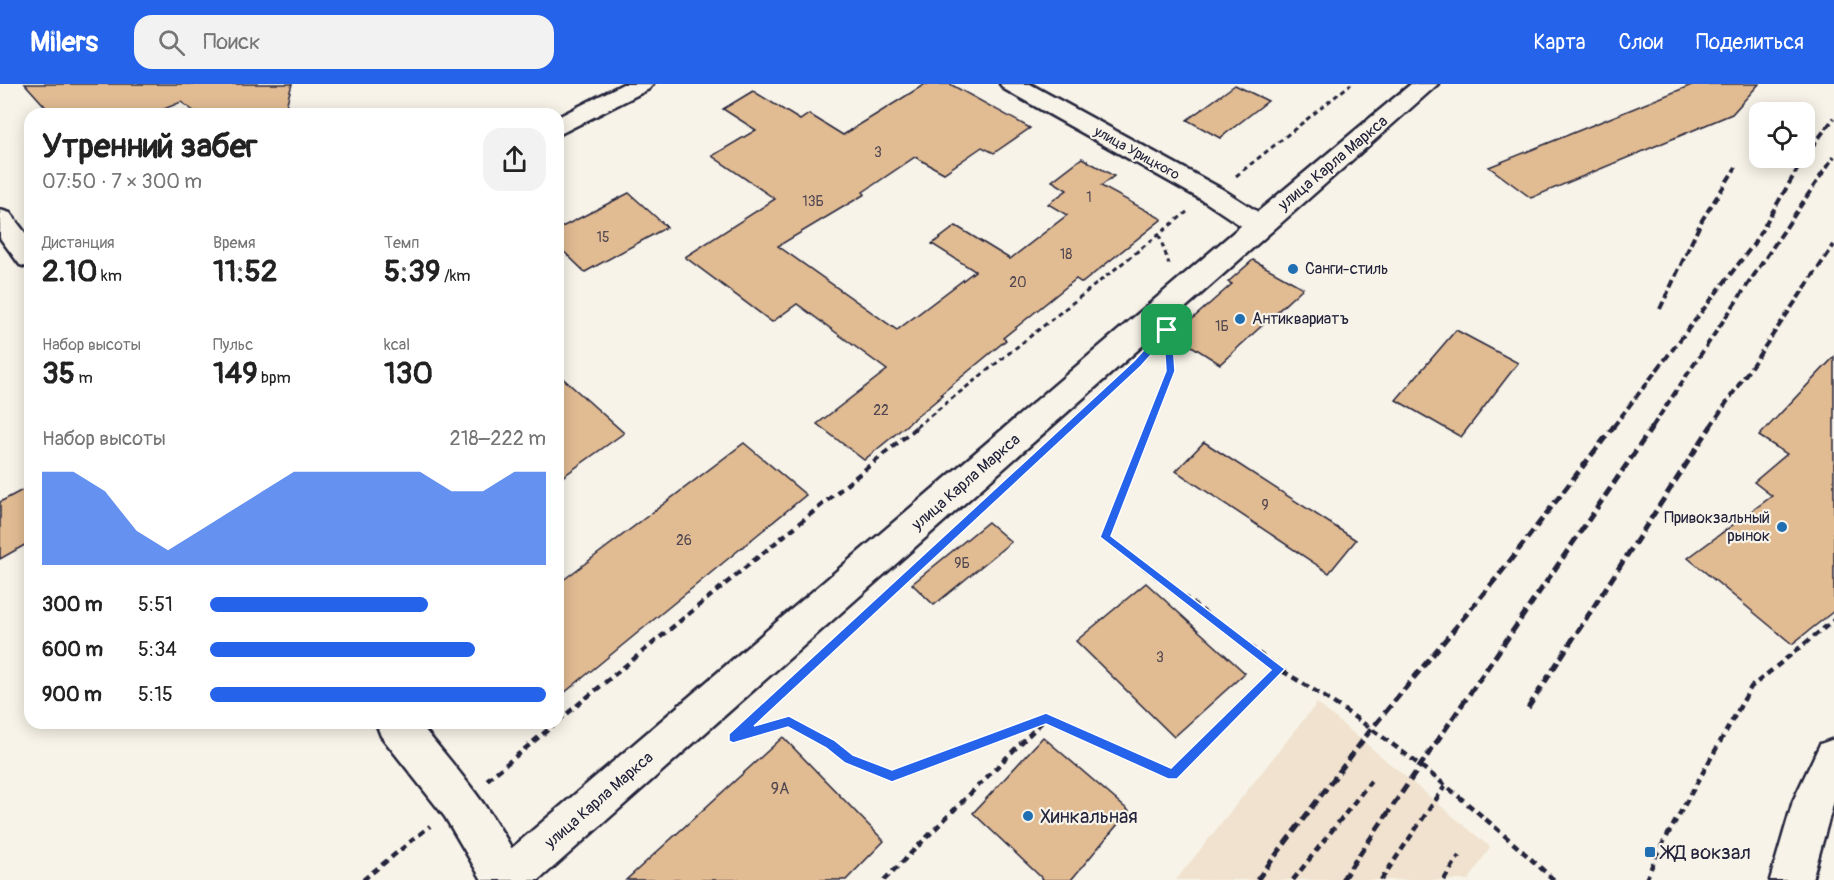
<!DOCTYPE html>
<html lang="ru">
<head>
<meta charset="utf-8">
<style>
	:root { --surface:#fff; --page:#f2f2f2; --text:#222; --muted:#767676; --accent:#2563eb }
	body { margin:0; font-family:Pangolin,sans-serif; background:var(--page); color:var(--text); height:100vh; display:flex; flex-direction:column; font-size:22px; white-space:nowrap }
	* { box-sizing:border-box; margin:0 }
	p { font-size:20px; color:var(--muted) }
	.icon { flex:none; width:33px; height:33px; fill:none; stroke:currentColor; stroke-width:2; stroke-linecap:round; stroke-linejoin:round }
	.map { position:relative; flex:1; overflow:hidden }
	.panel { position:absolute; left:24px; top:24px; width:540px; height:621px; display:flex; flex-direction:column; background:var(--surface); border-radius:18px; box-shadow:0 3px 15px #0003 }
	.panel>* { flex:none }
	.controls { position:absolute; left:1749px; top:18px; display:grid; gap:12px }
	.controls a { display:grid; place-items:center; width:66px; height:66px; border-radius:12px; background:var(--surface); box-shadow:0 3px 15px #0003; font-size:30px }
	.pin { position:absolute; display:grid; place-items:center; width:51px; height:51px; color:#fff; margin:-26px; border-radius:12px; box-shadow:0 3px 9px #0006 }
	.round { display:grid; place-items:center; flex:none; width:63px; height:63px; border-radius:18px; background:var(--page) }
	.summary { display:flex; align-items:center; justify-content:space-between; height:102px; padding:0 18px }
	h1 { font-size:33px; font-weight:700; line-height:45px }
	.metrics { display:grid; grid-template-columns:repeat(3,1fr); gap:9px; height:102px; padding:6px 18px }
	.metrics div { display:grid; align-content:center }
	.metrics b { font-size:30px; font-weight:700 }
	.metrics small { font-size:16px; font-weight:400 }
	.metrics p { font-size:16px }
	.chart { height:168px; padding:12px 18px }
	.chart p { display:flex; justify-content:space-between }
	.chart svg { width:100%; height:108px; margin-top:6px; fill:var(--accent); opacity:.7 }
	ul { padding:0 18px; list-style:none; font-size:20px }
	li { display:grid; grid-template-columns:96px 72px 1fr; align-items:center; height:45px }
	li i { height:15px; border-radius:8px; background:var(--accent) }
	header { display:flex; align-items:center; gap:36px; box-sizing:border-box; height:84px; padding:0 30px; background:var(--accent); color:#fff }
	header strong { font-size:28px }
	nav { display:flex; gap:33px; margin-inline-start:auto; font-size:21px }
	.search { width:420px; height:54px; background:var(--page); display:flex; align-items:center; gap:15px; box-sizing:border-box; padding:0 21px; border-radius:18px; color:var(--muted); font-size:22px }
	.map>svg:first-child { display:block }
	.built { fill:#f0e2ce }
	.building { fill:#e1bb92; stroke:#22223b; stroke-width:1.5 }
	.lines { fill:none; stroke-linecap:round; stroke-linejoin:round }
	.street-casing { stroke:#22223b; stroke-width:5 }
	.secondary-casing { stroke:#22223b; stroke-width:5 }
	.path-far1 { stroke:#22223b; stroke-width:3; stroke-dasharray:5 4; stroke-linecap:butt }
	.path { stroke:#22223b; stroke-width:4.5; stroke-dasharray:7 5; stroke-linecap:butt }
	.street { fill:#f7f3e8; fill-rule:evenodd }
	.secondary { fill:#f7f3e8; fill-rule:evenodd }
	.rail-far1 { stroke:#22223b; stroke-width:4; stroke-dasharray:8 4; stroke-linecap:butt }
	.rail { stroke:#22223b; stroke-width:5; stroke-dasharray:10 5; stroke-linecap:butt }
	.route { fill:#2563eb; stroke:#fff; stroke-width:1.5; fill-rule:evenodd }
	.poi-dot { fill:#1f6fb2; stroke:#f7f3e8; stroke-width:2 }
	.labels { text-anchor:middle; dominant-baseline:central; stroke-width:4.5; stroke-linejoin:round; paint-order:stroke }
	.number-label { font-size:14px; fill:#524851 }
	.far-street-label { font-size:14px; fill:#22223b; stroke:#f7f3e8 }
	.street-label { font-size:16px; fill:#22223b; stroke:#f7f3e8 }
	.poi-label { font-size:16px; fill:#22223b; stroke:#f7f3e8; text-anchor:start }
	.near-number-label { font-size:16px; fill:#524851 }
	.near-poi-label { font-size:20px; fill:#22223b; stroke:#f7f3e8; text-anchor:start }
</style>
</head>
<body>
<header>
<strong>Milers</strong>
<div class="search"><svg class="icon" aria-label="search" viewBox="0 0 24 24"><circle cx="10" cy="10" r="6"/><path d="M15 15l6 6"/></svg>Поиск</div>
<nav><a>Карта</a><a>Слои</a><a>Поделиться</a></nav>
</header>
<div class="map">
<svg width="1834" height="796" viewBox="0 0 1834 796">
	<rect width="100%" height="100%" fill="#f7f3e8"/>
	<filter id="ink" filterUnits="userSpaceOnUse"><feTurbulence type="fractalNoise" baseFrequency=".0167" numOctaves="2"/><feDisplacementMap in="SourceGraphic" scale="12" xChannelSelector="R" yChannelSelector="G"/><feConvolveMatrix kernelMatrix="1 2 1 2 8 2 1 2 1" color-interpolation-filters="sRGB"/></filter>
	<g filter="url(#ink)">
		<path class="built" d="M1317,619L1490,763L1469,796H1176Z"/>
		<path class="building" d="M25,0H292L284,30H198L181,18L152,30H52Z
			M925,0H950L1030,44L994,69L982,63L944,89L915,73L863,108L865,110L778,162L897,246L975,187L932,160L956,142L1010,175L1067,131L1048,120L1067,106L1052,97L1082,74L1114,92L1101,102L1162,135L1082,199L1076,195L1003,254L1006,256L941,310L943,311L864,376L817,340L887,286L797,220L772,238L685,173L775,115L712,72L756,46L723,25L753,7L800,36L809,30L843,51Z
			M1694,0H1759L1732,30L1531,114L1489,83Z
			M1235,1L1268,17L1220,54L1187,36Z
			M629,109L667,143L585,188L558,162V145Z
			M1253,176L1303,204L1220,280L1174,251L1232,200L1228,198Z
			M1456,246L1518,279L1461,353L1396,316Z
			M1834,273V527L1792,560L1688,474L1772,412L1754,398L1787,370L1759,352Z
			M558,290L624,349L558,396Z
			M1204,358L1356,456L1329,489L1176,387Z
			M744,359L806,411L558,614V500Z
			M30,402V458L0,475V418Z
			M988,438L1011,458L934,521L912,500Z
			M1146,499L1245,589L1174,653L1076,557Z
			M783,653L884,757L846,796H626Z
			M1043,653L1129,727L1071,796H1044L973,729Z"/>
		<g class="lines">
			<g class="street-casing">
				<path id="street" d="M623,0H653L649,5L558,51V33Z
					M1000,0H1030L1222,105L1269,135L1273,141L1269,147L1259,150L1249,147L1204,117L1004,5Z
					M0,126L10,129L30,155V184L20,181L0,154Z
					M376,639H419C459,687 503,738 527,796H482L445,733L381,652Z"/>
			</g>
			<g class="secondary-casing">
				<path id="secondary" d="M1411,0H1438L539,796H486L492,781L1249,135Z
					M1834,655V717L1812,796H1770L1793,717L1820,660Z"/>
			</g>
			<path class="path-far1" d="M1236,92L1351,0
				M1159,151L1169,180
				M916,343L1187,128
				M1148,343L1170,287L1169,265"/>
			<path class="path" d="M1149,342L1105,453L1279,585
				M558,637L918,342
				M731,656L789,637L830,660L849,675L892,692L1046,634L1173,691L1279,585C1380,644 1468,717 1554,796
				M487,696L556,639
				M363,796L430,742
				M884,796L1045,635
				M1293,796L1371,697
				M1381,796L1445,702
				M1444,796L1459,772
				M1646,796L1657,770L1751,603L1834,536"/>
			<use href="#street" class="street"/>
			<use href="#secondary" class="secondary"/>
			<path class="rail-far1" d="M1804,73L1834,34
				M1660,225L1702,136L1736,83
				M1613,343L1753,161L1804,74
				M1652,343L1834,72
				M1710,343L1834,161"/>
			<path class="rail" d="M1528,624L1711,342
				M1257,796L1373,643L1499,491L1614,342
				M1342,796L1653,342"/>
		</g>
	</g>
	<path class="route" d="M1164,244L1172,246L1175,287L1111,452L1285,585L1177,695H1168L1046,640L892,698L845,679L826,664L788,643L733,659L729,657V650L1134,277ZM1164,256L1166,287L1100,453L1271,586L1171,684L1046,629L892,686L853,671L834,656L789,632L754,642L1141,282Z"/>
	<g class="poi-dot">
		<circle cx="1293" cy="185" r="6"/>
		<circle cx="1240" cy="235" r="6"/>
		<circle cx="1782" cy="443" r="6"/>
		<circle cx="1028" cy="732" r="6"/>
		<rect x="1644" y="762" width="12" height="12" rx="3"/>
	</g>
	<g class="labels">
		<g class="number-label">
			<text x="878" y="68">3</text>
			<text x="1089" y="113">1</text>
			<text x="813" y="117">13Б</text>
			<text x="603" y="153">15</text>
			<text x="1066" y="170">18</text>
			<text x="1018" y="198">20</text>
			<text x="1222" y="242">1Б</text>
			<text x="881" y="326">22</text>
			<text x="1265" y="421">9</text>
			<text x="684" y="456">26</text>
			<text x="962" y="479">9Б</text>
			<text x="1160" y="573">3</text>
		</g>
		<g class="far-street-label">
			<text transform="translate(1137 69) rotate(29)">улица Урицкого</text>
		</g>
		<g class="street-label">
			<text transform="translate(1333 79) rotate(-40)">улица Карла Маркса</text>
			<text transform="translate(966 398) rotate(-41)">улица Карла Маркса</text>
			<text transform="translate(599 716) rotate(-41)">улица Карла Маркса</text>
		</g>
		<g class="poi-label">
			<text x="1305" y="185">Санги-стиль</text>
			<text x="1252" y="235">Антиквариатъ</text>
			<text x="1770" y="434" text-anchor="end">Привокзальный<tspan x="1770" dy="18">рынок</tspan></text>
		</g>
		<g class="near-number-label">
			<text x="780" y="705">9А</text>
		</g>
		<g class="near-poi-label">
			<text x="1040" y="732">Хинкальная</text>
			<text x="1662" y="768">ЖД вокзал</text>
		</g>
	</g>
</svg>
<div class="controls">
<a><svg class="icon" aria-label="locate" viewBox="0 0 24 24"><circle cx="12" cy="12" r="6"/><path d="M12 2v4M12 18v4M2 12h4M18 12h4"/></svg></a>
</div>
<div class="pin" style="left:1167px;top:246px;background:#1e9e55"><svg class="icon" aria-label="arrive" viewBox="0 0 24 24"><path d="M6 21V4h12l-3 4 3 4H6"/></svg></div>
<section class="panel">
<div class="summary"><div><h1>Утренний забег</h1><p>07:50 · 7 × 300 m</p></div><a class="round"><svg class="icon" aria-label="share" viewBox="0 0 24 24"><path d="M12 15V3M7 8l5-5 5 5M5 13v7h14v-7"/></svg></a></div>
<div class="metrics">
<div><p>Дистанция</p><b>2.10<small> km</small></b></div>
<div><p>Время</p><b>11:52</b></div>
<div><p>Темп</p><b>5:39<small> /km</small></b></div>
</div>
<div class="metrics">
<div><p>Набор высоты</p><b>35<small> m</small></b></div>
<div><p>Пульс</p><b>149<small> bpm</small></b></div>
<div><p>kcal</p><b>130</b></div>
</div>
<div class="chart"><p><span>Набор высоты</span>218–222 m</p>
<svg viewBox="0 0 160 44" preserveAspectRatio="none"><path d="M0 44V6L10 6L20 14L30 30L40 38L50 30L60 22L70 14L80 6L90 6L100 6L110 6L120 6L130 14L140 14L150 6L160 6V44z"/></svg>
</div>
<ul>
<li><b>300 m</b>5:51<i style="width:65%"></i></li>
<li><b>600 m</b>5:34<i style="width:79%"></i></li>
<li><b>900 m</b>5:15<i style="width:100%"></i></li>
</ul>
</section>
</div>
</body>
</html>
